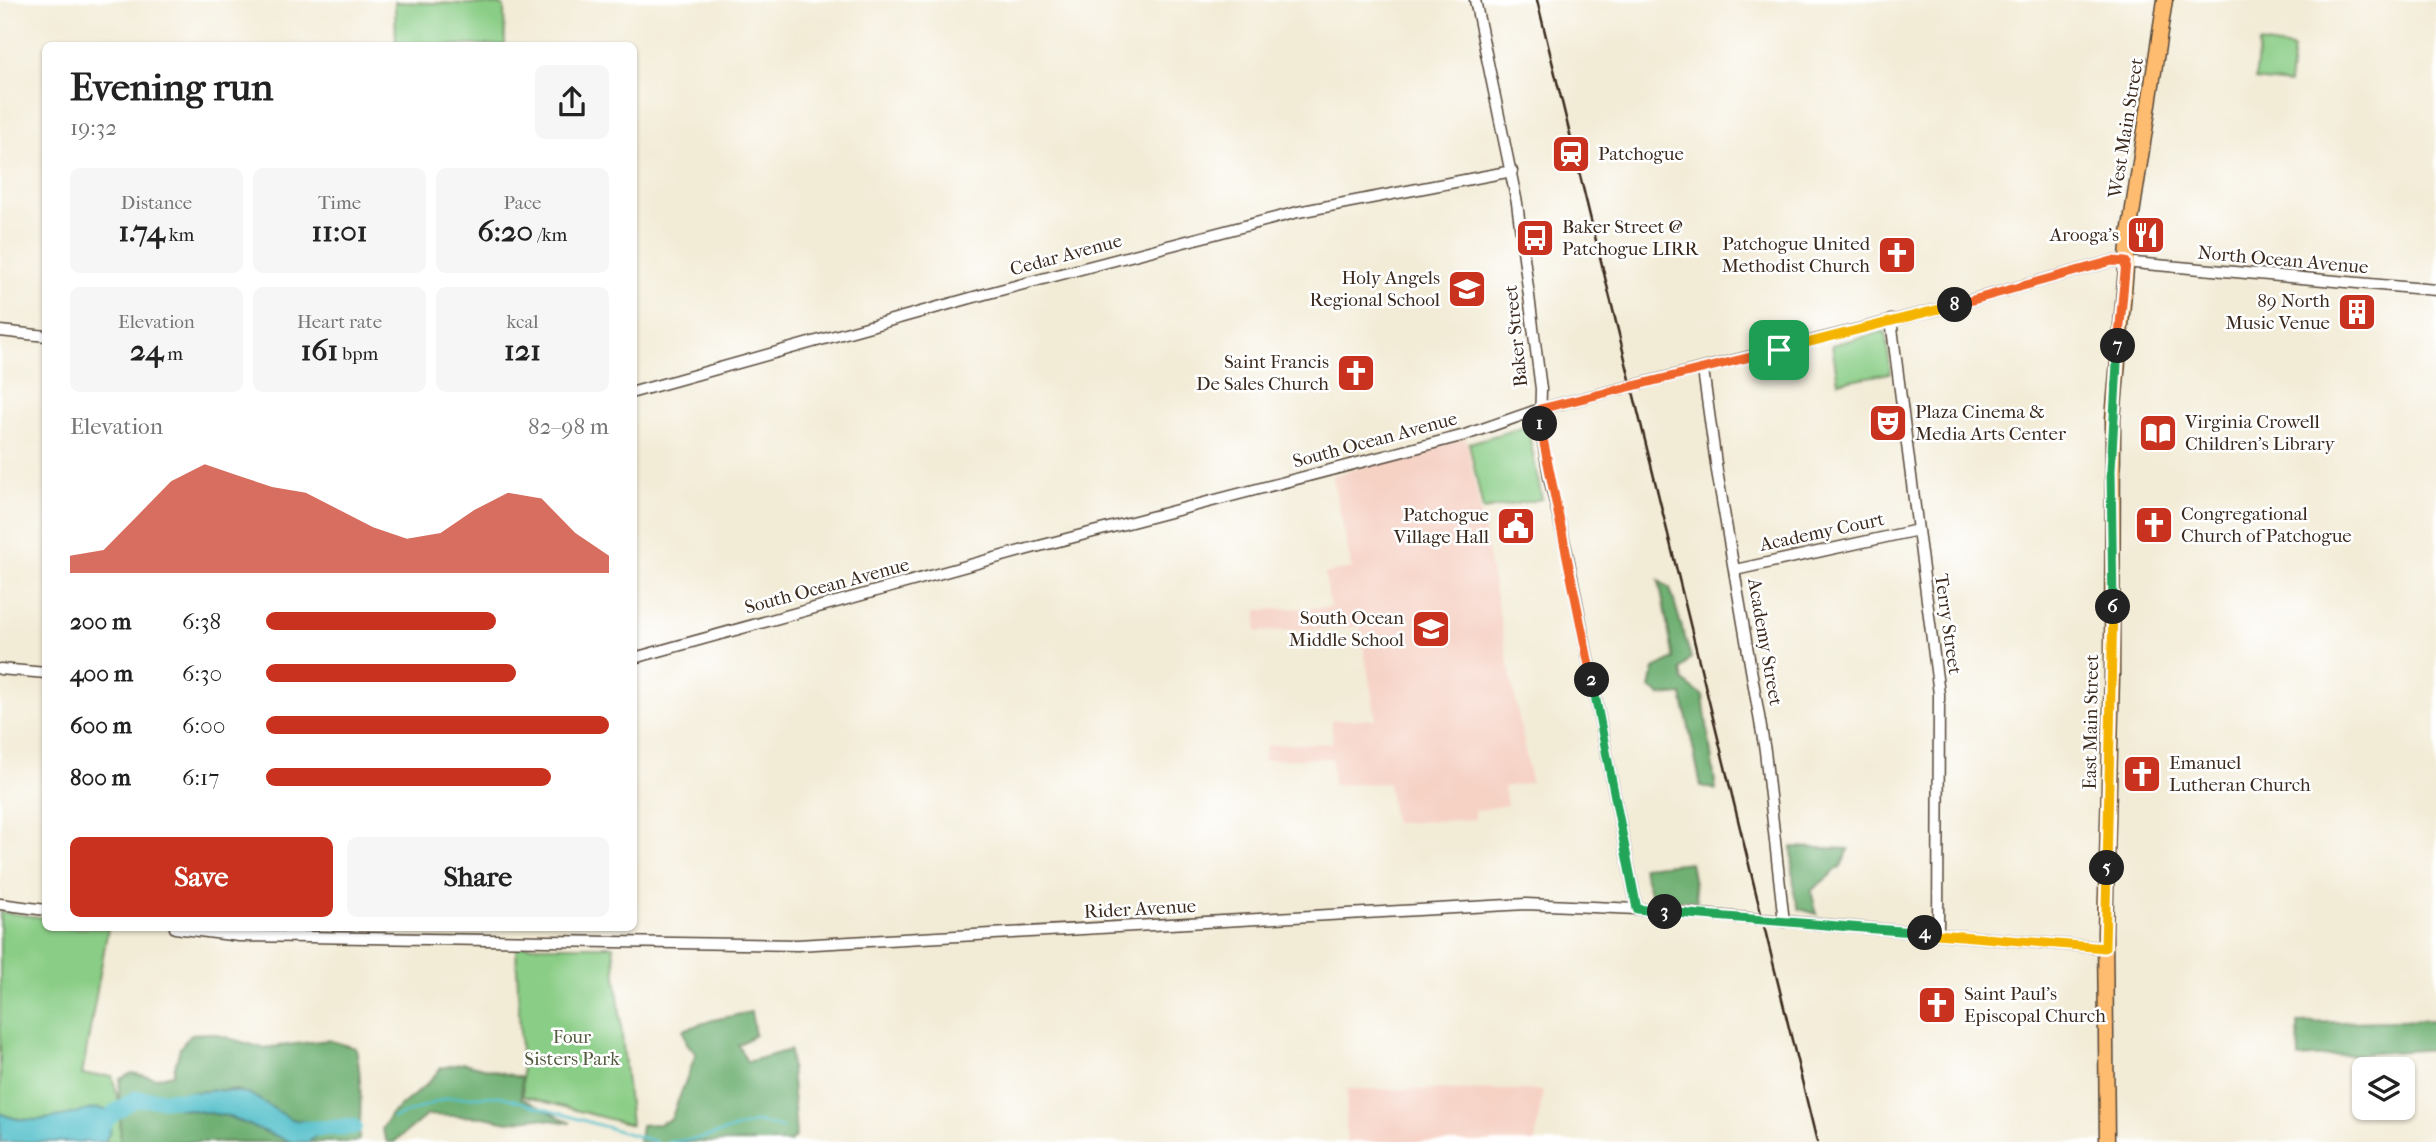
<!DOCTYPE html>
<html lang="en">
<head>
<meta charset="utf-8">
<style>
	:root { --surface:#fff; --page:#f6f6f6; --text:#222; --muted:#767676; --accent:#c8321e }
	body { margin:0; font-family:"IM FELL French Canon",serif; background:var(--page); color:var(--text); height:100vh; display:flex; flex-direction:column; font-size:26px; white-space:nowrap }
	* { box-sizing:border-box; margin:0 }
	p { font-size:23px; color:var(--muted) }
	.icon { flex:none; width:38px; height:38px; fill:none; stroke:currentColor; stroke-width:2; stroke-linecap:round; stroke-linejoin:round }
	.map { position:relative; flex:1; overflow:hidden }
	.drawer { position:absolute; left:42px; top:42px; width:595px; height:889px; display:flex; flex-direction:column; background:var(--surface); border-radius:10px; box-shadow:0 2px 5px #0004 }
	.drawer>* { flex:none }
	.fabs { position:absolute; left:2352px; top:1057px; display:grid; gap:14px }
	.fabs a { display:grid; place-items:center; width:63px; height:63px; border-radius:10px; background:var(--surface); box-shadow:0 2px 5px #0004; font-size:35px }
	.pin { position:absolute; display:grid; place-items:center; width:60px; height:60px; color:#fff; margin:-30px; border-radius:14px; box-shadow:0 4px 10px #0006 }
	.km { position:absolute; width:35px; height:35px; margin:-18px; border-radius:50%; background:#222; color:#fff; font-size:19px; line-height:35px; text-align:center }
	.round { display:grid; place-items:center; flex:none; width:74px; height:74px; border-radius:10px; background:var(--page) }
	.head { display:flex; align-items:center; justify-content:space-between; height:119px; padding:0 28px }
	h1 { font-size:38px; font-weight:700; line-height:52px }
	.figures { display:grid; grid-template-columns:repeat(3,1fr); gap:10px; height:119px; padding:7px 28px }
	.figures div { display:grid; align-content:center; border-radius:10px; background:var(--page); text-align:center }
	.figures b { font-size:30px; font-weight:700 }
	.figures small { font-size:19px; font-weight:400 }
	.figures p { font-size:19px }
	.chart { height:196px; padding:14px 28px }
	.chart p { display:flex; justify-content:space-between }
	.chart svg { width:100%; height:126px; margin-top:7px; fill:var(--accent); opacity:.7 }
	.button { display:flex; gap:14px; margin-top:auto; padding:14px 28px }
	.button a { flex:1; height:80px; border-radius:10px; background:var(--accent); color:#fff; font-size:28px; font-weight:700; line-height:80px; text-align:center }
	.button a+a { background:var(--page); color:var(--text) }
	ul { padding:0 28px; list-style:none; font-size:23px }
	li { display:grid; grid-template-columns:112px 84px 1fr; align-items:center; height:52px }
	li i { height:18px; border-radius:9px; background:var(--accent) }
	.map>svg:first-child { display:block }
	.built { fill:#f6d2c5 }
	.green { fill:#8acd86; stroke:#627c52; stroke-width:2 }
	.forest { fill:#6fb073; stroke:#556d48; stroke-width:2 }
	.water { fill:#52bfca; stroke:#467474; stroke-width:2 }
	.lines { fill:none; stroke-linecap:round; stroke-linejoin:round }
	.stream { stroke:#52bfca; stroke-width:2.5 }
	.river { stroke:#52bfca; stroke-width:16 }
	.minor-casing { stroke:#564739; stroke-width:13 }
	.major-casing { stroke:#564739; stroke-width:17 }
	.minor { stroke:#fff; stroke-width:10 }
	.major { stroke:#fdbc70; stroke-width:14 }
	.rail { stroke:#3b2a1e; stroke-width:2.5 }
	.split-1-casing { stroke:#fff; stroke-width:14 }
	.split-2-casing { stroke:#fff; stroke-width:14 }
	.split-3-casing { stroke:#fff; stroke-width:14 }
	.split-4-casing { stroke:#fff; stroke-width:14 }
	.split-5-casing { stroke:#fff; stroke-width:14 }
	.split-6-casing { stroke:#fff; stroke-width:14 }
	.split-7-casing { stroke:#fff; stroke-width:14 }
	.split-8-casing { stroke:#fff; stroke-width:14 }
	.split-9-casing { stroke:#fff; stroke-width:14 }
	.split-1 { stroke:#f0652b; stroke-width:9 }
	.split-2 { stroke:#f0652b; stroke-width:9 }
	.split-3 { stroke:#22a559; stroke-width:9 }
	.split-4 { stroke:#22a559; stroke-width:9 }
	.split-5 { stroke:#f5b400; stroke-width:9 }
	.split-6 { stroke:#f5b400; stroke-width:9 }
	.split-7 { stroke:#22a559; stroke-width:9 }
	.split-8 { stroke:#f0652b; stroke-width:9 }
	.split-9 { stroke:#f5b400; stroke-width:9 }
	.labels { text-anchor:middle; dominant-baseline:central; stroke-width:5; stroke-linejoin:round; paint-order:stroke }
	.street-label { font-size:19px; fill:#3b2a1e; stroke:#fff }
	.poi-label { font-size:19px; fill:#3b2a1e; stroke:#fff; text-anchor:start }
	.park-label { font-size:19px; fill:#535b3d; stroke:#fff }
</style>
</head>
<body>
<div class="map">
<svg width="2436" height="1142" viewBox="0 0 2436 1142">
	<rect width="100%" height="100%" fill="#fff"/>
	<filter id="ink" filterUnits="userSpaceOnUse"><feTurbulence type="fractalNoise" baseFrequency=".0143" numOctaves="2"/><feDisplacementMap in="SourceGraphic" scale="14" xChannelSelector="R" yChannelSelector="G"/><feConvolveMatrix kernelMatrix="1 2 1 2 8 2 1 2 1" color-interpolation-filters="sRGB"/></filter>
	<filter id="wash" filterUnits="userSpaceOnUse"><feTurbulence type="fractalNoise" baseFrequency=".00686" numOctaves="4" result="noise"/><feDisplacementMap in="SourceGraphic" scale="28" xChannelSelector="R" yChannelSelector="G"/><feGaussianBlur stdDeviation="1.57" result="paint"/><feColorMatrix in="noise" values="0 0 0 0 0 0 0 0 0 0 0 0 0 0 0 0 0 1.4 0 .05"/><feComposite in="paint" operator="in"/></filter>
	<g filter="url(#wash)">
		<rect width="100%" height="100%" fill="#f2ebd5"/>
		<path class="built" d="M1466,438L1531,782L1504,787L1507,805L1474,811L1475,819L1394,823L1388,783L1333,785L1332,758L1263,760L1266,745L1332,743V720L1376,719L1360,627L1256,632L1257,610L1330,607L1325,574L1352,568L1332,476Z
			M1347,1089L1543,1090L1535,1142H1346Z"/>
		<path class="green" d="M395,2L501,5L504,7L505,45H396Z
			M2259,43L2293,48L2289,84L2255,80Z
			M1885,331L1891,373L1838,382L1832,345Z
			M1524,427L1528,430L1542,499L1483,510L1469,443Z
			M0,912L45,918L46,928H108L82,1075L112,1076L125,1124L122,1142H0Z
			M516,946H613L631,1125L523,1096Z"/>
		<path class="forest" d="M1659,581L1670,588L1691,658L1681,670L1683,681L1703,696L1716,790L1701,786L1682,694L1661,696L1650,688L1654,669L1674,659Z
			M1792,847L1849,849L1841,866L1811,891L1817,914L1799,909L1794,893Z
			M1690,862L1697,901L1663,899L1651,895L1642,867Z
			M751,1012L755,1035L738,1045L747,1062L790,1050L796,1136L790,1142H639L641,1125L659,1124L671,1119L696,1054L687,1043L683,1030L713,1020Z
			M2436,1020V1049L2299,1058L2298,1023Z
			M211,1033L263,1048L328,1040L356,1048C362,1079 361,1109 359,1140L353,1142H308L320,1133V1124L291,1119L239,1090H219L174,1094L179,1108L227,1116L291,1142H120C122,1121 117,1099 120,1079L132,1073L156,1078L173,1074L180,1048L191,1034Z
			M464,1063L522,1078L521,1098L571,1123L535,1118L508,1122L484,1117L427,1115L394,1142H387L382,1129L391,1114L426,1085L441,1068Z"/>
		<path class="water" d="M219,1090L248,1093L291,1119L320,1124V1133L308,1142H291L227,1116L179,1108L166,1104L174,1094Z
			M97,1108L115,1112L109,1134L104,1142H0V1113C29,1128 67,1114 97,1108Z"/>
		<g class="lines">
			<path class="stream" d="M393,1118L447,1098L500,1096L657,1142
				M667,1142L702,1138L757,1122L783,1128"/>
			<path class="river" d="M101,1126L115,1112L135,1099L192,1100
				M301,1129L354,1127"/>
		</g>
	</g>
	<g filter="url(#ink)">
		<g class="lines">
			<g class="minor-casing">
				<path id="minor" d="M1475,0L1517,203L1541,389L1540,424L1550,481L1568,557L1637,909
					M1891,320L1939,694L1938,934
					M0,331L46,336
					M1703,370L1717,471L1765,751L1784,922
					M634,392L985,294L1298,212L1512,171
					M1735,570L1918,530
					M634,658L1028,549L1465,435L1540,409L1939,309L2112,261L2436,290
					M0,669L46,673
					M0,904L46,910
					M175,928L239,936L797,945L1526,904L1637,909L2105,948"/>
			</g>
			<g class="major-casing">
				<path id="major" d="M2107,1142L2105,932L2112,676L2113,419L2129,234L2165,0"/>
			</g>
			<use href="#minor" class="minor"/>
			<use href="#major" class="major"/>
			<path class="rail" d="M1537,0L1817,1142"/>
		</g>
	</g>
	<g class="lines" filter="url(#ink)">
		<g class="split-1-casing">
			<path id="split-1" d="M1540,424V409L1779,350"/>
		</g>
		<g class="split-2-casing">
			<path id="split-2" d="M1540,424L1592,680"/>
		</g>
		<g class="split-3-casing">
			<path id="split-3" d="M1592,680L1637,909L1665,912"/>
		</g>
		<g class="split-4-casing">
			<path id="split-4" d="M1665,912L1925,933"/>
		</g>
		<g class="split-5-casing">
			<path id="split-5" d="M1925,933L2105,948L2107,868"/>
		</g>
		<g class="split-6-casing">
			<path id="split-6" d="M2107,868L2113,607"/>
		</g>
		<g class="split-7-casing">
			<path id="split-7" d="M2113,607L2111,470L2118,346"/>
		</g>
		<g class="split-8-casing">
			<path id="split-8" d="M1955,305L2112,261L2126,262L2118,346"/>
		</g>
		<g class="split-9-casing">
			<path id="split-9" d="M1779,350L1955,305"/>
		</g>
		<use href="#split-1" class="split-1"/>
		<use href="#split-2" class="split-2"/>
		<use href="#split-3" class="split-3"/>
		<use href="#split-4" class="split-4"/>
		<use href="#split-5" class="split-5"/>
		<use href="#split-6" class="split-6"/>
		<use href="#split-7" class="split-7"/>
		<use href="#split-8" class="split-8"/>
		<use href="#split-9" class="split-9"/>
	</g>
	<defs>
		<g id="station-square" transform="scale(2.0125)"><rect x="-9" y="-9" width="18" height="18" rx="4" fill="#c8321e" stroke="#fff"/><path d="M-3-6H3Q5-6 5-4V2Q5 4 3 4L4.5 6H3L1.5 4h-3L-3 6H-4.5L-3 4Q-5 4-5 2V-4Q-5-6-3-6ZM-3.5-4v3h7v-3ZM-3.5 1v1.5H-2V1ZM2 1v1.5H3.5V1Z" fill="#fff"/></g>
		<g id="restaurant-square" transform="scale(2.0125)"><rect x="-9" y="-9" width="18" height="18" rx="4" fill="#c8321e" stroke="#fff"/><path d="M-5-6h1v4h1v-4h1v4h1v-4h1v5L-1.5 .5V6h-2V.5L-5-1ZM5-6V6H3V1.5H1.5Q1.5-4 5-6Z" fill="#fff"/></g>
		<g id="bus-square" transform="scale(2.0125)"><rect x="-9" y="-9" width="18" height="18" rx="4" fill="#c8321e" stroke="#fff"/><path d="M-5-6H5V4H4V6H2V4H-2V6H-4V4H-5ZM-3.5-4V0h7V-4ZM-3.5 1.2v1.5H-2V1.2ZM2 1.2v1.5H3.5V1.2Z" fill="#fff"/></g>
		<g id="church-square" transform="scale(2.0125)"><rect x="-9" y="-9" width="18" height="18" rx="4" fill="#c8321e" stroke="#fff"/><path d="M-1.2-6h2.4v3.5h3.3v2.4h-3.3V6h-2.4V-.1h-3.3v-2.4h3.3Z" fill="#fff"/></g>
		<g id="school-square" transform="scale(2.0125)"><rect x="-9" y="-9" width="18" height="18" rx="4" fill="#c8321e" stroke="#fff"/><path d="M0-5L7-2L0 1L-7-2ZM-4 1L0 2.5L4 1V4Q0 6-4 4Z" fill="#fff"/></g>
		<g id="building-square" transform="scale(2.0125)"><rect x="-9" y="-9" width="18" height="18" rx="4" fill="#c8321e" stroke="#fff"/><path d="M-4-6H4V6H1V3H-1V6H-4ZM-2.5-4.3h1.7v1.8h-1.7ZM.8-4.3h1.7v1.8H.8ZM-2.5-1h1.7V.8h-1.7ZM.8-1h1.7V.8H.8Z" fill="#fff"/></g>
		<g id="theatre-square" transform="scale(2.0125)"><rect x="-9" y="-9" width="18" height="18" rx="4" fill="#c8321e" stroke="#fff"/><path d="M-5-5.5Q0-4 5-5.5V0Q5 5 0 6Q-5 5-5 0ZM-3.3-2.5H-1v1.5H-3.3ZM1-2.5H3.3v1.5H1ZM-2.8 1Q0 5.5 2.8 1Z" fill="#fff"/></g>
		<g id="library-square" transform="scale(2.0125)"><rect x="-9" y="-9" width="18" height="18" rx="4" fill="#c8321e" stroke="#fff"/><path d="M-6-4Q-3-5.5-.7-3.5V5Q-3 3-6 4ZM6-4Q3-5.5 .7-3.5V5Q3 3 6 4Z" fill="#fff"/></g>
		<g id="civic-square" transform="scale(2.0125)"><rect x="-9" y="-9" width="18" height="18" rx="4" fill="#c8321e" stroke="#fff"/><path d="M-.6-6.5H3V-4.5H.6V-3L4-1V1h2V6H-6V1h2V-1L-.6-3ZM-1.2 2.5V6h2.4V2.5Z" fill="#fff"/></g>
	</defs>
	<g fill-rule="evenodd">
		<use href="#station-square" x="1571" y="154"/>
		<use href="#restaurant-square" x="2146" y="235"/>
		<use href="#bus-square" x="1535" y="238"/>
		<use href="#church-square" x="1897" y="255"/>
		<use href="#school-square" x="1467" y="289"/>
		<use href="#building-square" x="2357" y="312"/>
		<use href="#church-square" x="1356" y="373"/>
		<use href="#theatre-square" x="1888" y="423"/>
		<use href="#library-square" x="2158" y="433"/>
		<use href="#church-square" x="2154" y="525"/>
		<use href="#civic-square" x="1516" y="526"/>
		<use href="#school-square" x="1431" y="629"/>
		<use href="#church-square" x="2142" y="774"/>
		<use href="#church-square" x="1937" y="1005"/>
	</g>
	<g class="labels">
		<g class="street-label">
			<text transform="translate(2126 128) rotate(-81)">West Main Street</text>
			<text transform="translate(1066 255) rotate(-15)">Cedar Avenue</text>
			<text transform="translate(2283 260) rotate(5)">North Ocean Avenue</text>
			<text transform="translate(1516 336) rotate(-96)">Baker Street</text>
			<text transform="translate(1375 440) rotate(-15)">South Ocean Avenue</text>
			<text transform="translate(1822 532) rotate(-12)">Academy Court</text>
			<text transform="translate(827 586) rotate(-15)">South Ocean Avenue</text>
			<text transform="translate(1948 624) rotate(82)">Terry Street</text>
			<text transform="translate(1765 642) rotate(80)">Academy Street</text>
			<text transform="translate(2091 722) rotate(-89)">East Main Street</text>
			<text transform="translate(1140 909) rotate(-3)">Rider Avenue</text>
		</g>
		<g class="poi-label">
			<text x="1598" y="154">Patchogue</text>
			<text x="1562" y="227">Baker Street @<tspan x="1562" dy="22">Patchogue LIRR</tspan></text>
			<text x="2119" y="235" text-anchor="end">Arooga's</text>
			<text x="1870" y="244" text-anchor="end">Patchogue United<tspan x="1870" dy="22">Methodist Church</tspan></text>
			<text x="1440" y="278" text-anchor="end">Holy Angels<tspan x="1440" dy="22">Regional School</tspan></text>
			<text x="2330" y="301" text-anchor="end">89 North<tspan x="2330" dy="22">Music Venue</tspan></text>
			<text x="1329" y="362" text-anchor="end">Saint Francis<tspan x="1329" dy="22">De Sales Church</tspan></text>
			<text x="1915" y="412">Plaza Cinema &amp;<tspan x="1915" dy="22">Media Arts Center</tspan></text>
			<text x="2185" y="422">Virginia Crowell<tspan x="2185" dy="22">Children's Library</tspan></text>
			<text x="2181" y="514">Congregational<tspan x="2181" dy="22">Church of Patchogue</tspan></text>
			<text x="1489" y="515" text-anchor="end">Patchogue<tspan x="1489" dy="22">Village Hall</tspan></text>
			<text x="1404" y="618" text-anchor="end">South Ocean<tspan x="1404" dy="22">Middle School</tspan></text>
			<text x="2169" y="763">Emanuel<tspan x="2169" dy="22">Lutheran Church</tspan></text>
			<text x="1964" y="994">Saint Paul's<tspan x="1964" dy="22">Episcopal Church</tspan></text>
		</g>
		<g class="park-label">
			<text x="572" y="1037">Four<tspan x="572" dy="22">Sisters Park</tspan></text>
		</g>
	</g>
</svg>
<div class="fabs">
<a><svg class="icon" aria-label="layers" viewBox="0 0 24 24"><path d="M12 4l9 5-9 5-9-5zM3 14l9 5 9-5"/></svg></a>
</div>
<div class="pin" style="left:1779px;top:350px;background:#1e9e55"><svg class="icon" aria-label="arrive" viewBox="0 0 24 24"><path d="M6 21V4h12l-3 4 3 4H6"/></svg></div>
<b class="km" style="left:1540px;top:424px">1</b>
<b class="km" style="left:1592px;top:680px">2</b>
<b class="km" style="left:1665px;top:912px">3</b>
<b class="km" style="left:1925px;top:933px">4</b>
<b class="km" style="left:2107px;top:868px">5</b>
<b class="km" style="left:2113px;top:607px">6</b>
<b class="km" style="left:2118px;top:346px">7</b>
<b class="km" style="left:1955px;top:305px">8</b>
<section class="drawer">
<div class="head"><div><h1>Evening run</h1><p>19:32</p></div><a class="round"><svg class="icon" aria-label="share" viewBox="0 0 24 24"><path d="M12 15V3M7 8l5-5 5 5M5 13v7h14v-7"/></svg></a></div>
<div class="figures">
<div><p>Distance</p><b>1.74<small> km</small></b></div>
<div><p>Time</p><b>11:01</b></div>
<div><p>Pace</p><b>6:20<small> /km</small></b></div>
</div>
<div class="figures">
<div><p>Elevation</p><b>24<small> m</small></b></div>
<div><p>Heart rate</p><b>161<small> bpm</small></b></div>
<div><p>kcal</p><b>121</b></div>
</div>
<div class="chart"><p><span>Elevation</span>82–98 m</p>
<svg viewBox="0 0 160 44" preserveAspectRatio="none"><path d="M0 44V38L10 36L20 24L30 12L40 6L50 10L60 14L70 16L80 22L90 28L100 32L110 30L120 22L130 16L140 18L150 30L160 38V44z"/></svg>
</div>
<ul>
<li><b>200 m</b>6:38<i style="width:67%"></i></li>
<li><b>400 m</b>6:30<i style="width:73%"></i></li>
<li><b>600 m</b>6:00<i style="width:100%"></i></li>
<li><b>800 m</b>6:17<i style="width:83%"></i></li>
</ul>
<div class="button"><a>Save</a><a>Share</a></div>
</section>
</div>
</body>
</html>
